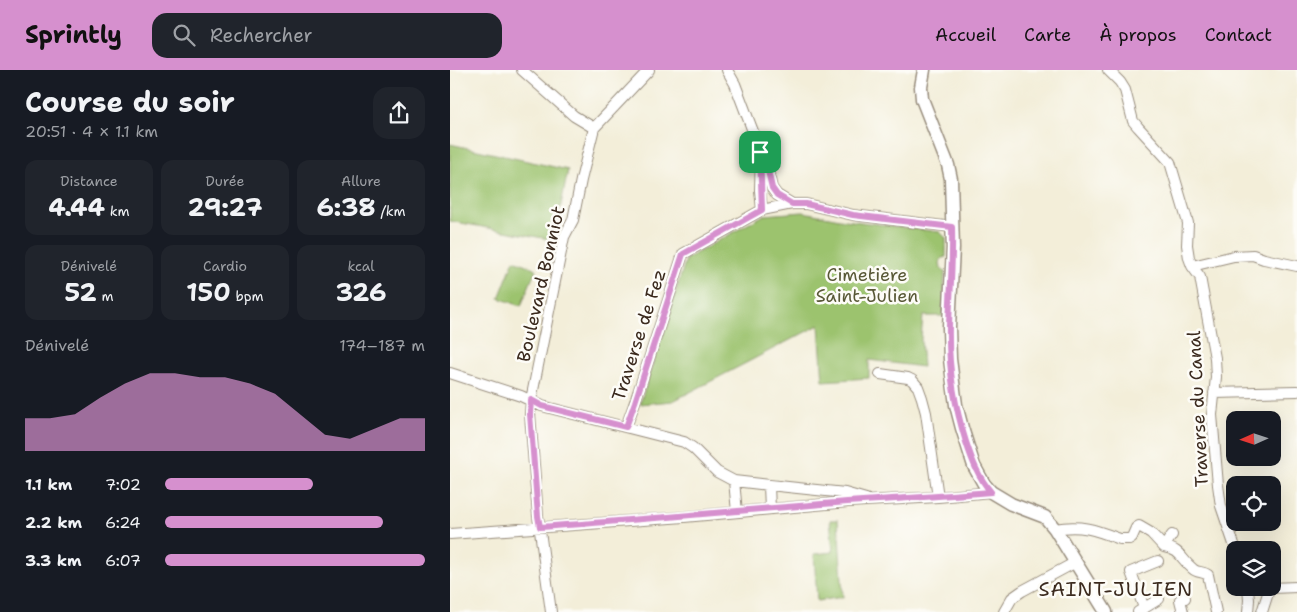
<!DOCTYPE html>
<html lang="fr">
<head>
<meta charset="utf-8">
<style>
	:root { --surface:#171b24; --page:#20242c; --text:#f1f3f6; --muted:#9ea1a6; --accent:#d690ce }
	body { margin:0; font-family:"Shantell Sans",sans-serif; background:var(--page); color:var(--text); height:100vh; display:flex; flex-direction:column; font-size:19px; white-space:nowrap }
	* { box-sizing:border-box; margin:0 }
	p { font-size:16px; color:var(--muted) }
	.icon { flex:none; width:28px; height:28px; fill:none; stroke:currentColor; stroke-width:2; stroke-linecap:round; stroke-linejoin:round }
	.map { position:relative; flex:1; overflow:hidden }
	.drawer { display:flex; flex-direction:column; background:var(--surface); width:450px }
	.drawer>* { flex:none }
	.needle { width:32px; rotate:267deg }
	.tools { position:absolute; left:776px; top:341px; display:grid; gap:10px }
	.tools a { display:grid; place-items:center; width:55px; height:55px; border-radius:10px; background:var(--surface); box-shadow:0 5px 20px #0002; font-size:25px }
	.pin { position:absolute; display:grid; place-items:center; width:42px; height:42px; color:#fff; margin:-21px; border-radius:10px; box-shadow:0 2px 8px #0006 }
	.round { display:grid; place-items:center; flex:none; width:52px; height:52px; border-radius:15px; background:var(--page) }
	.head { display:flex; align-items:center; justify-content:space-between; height:85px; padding:0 25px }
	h1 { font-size:28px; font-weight:700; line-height:38px }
	.figures { display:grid; grid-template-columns:repeat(3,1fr); gap:8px; height:85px; padding:5px 25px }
	.figures div { display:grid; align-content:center; border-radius:12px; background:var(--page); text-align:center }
	.figures b { font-size:25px; font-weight:700 }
	.figures small { font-size:14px; font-weight:400 }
	.figures p { font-size:14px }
	.chart { height:140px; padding:10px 25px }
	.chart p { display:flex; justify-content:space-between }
	.chart svg { width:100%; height:90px; margin-top:5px; fill:var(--accent); opacity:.7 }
	ul { padding:0 25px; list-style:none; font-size:16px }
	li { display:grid; grid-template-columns:80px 60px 1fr; align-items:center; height:38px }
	li i { height:12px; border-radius:6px; background:var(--accent) }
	header { display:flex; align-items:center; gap:30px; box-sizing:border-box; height:70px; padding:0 25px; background:var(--accent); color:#111 }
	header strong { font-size:24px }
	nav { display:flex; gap:28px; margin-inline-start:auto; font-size:18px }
	.search { width:350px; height:45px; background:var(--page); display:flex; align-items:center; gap:12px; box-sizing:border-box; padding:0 18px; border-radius:15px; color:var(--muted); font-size:19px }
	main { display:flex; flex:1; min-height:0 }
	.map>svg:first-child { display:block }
	.green { fill:#9cc36e; stroke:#6c7646 }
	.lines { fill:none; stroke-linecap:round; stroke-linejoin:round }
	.minor-casing { stroke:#978c7c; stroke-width:12 }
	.major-casing { stroke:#978c7c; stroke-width:15 }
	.minor { stroke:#fff; stroke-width:10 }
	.major { stroke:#fff; stroke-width:12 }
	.route-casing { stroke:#fff; stroke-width:10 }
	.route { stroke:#d690ce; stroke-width:6 }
	.labels { text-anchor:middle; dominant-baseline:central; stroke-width:5; stroke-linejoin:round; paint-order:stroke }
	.park-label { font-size:18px; fill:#585836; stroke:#fdfcf7 }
	.street-label { font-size:18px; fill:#3b2a1e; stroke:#fdfcf7 }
	.quarter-label { font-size:20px; letter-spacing:1px; fill:#3b2a1e; stroke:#fdfcf7 }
</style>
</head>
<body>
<header>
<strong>Sprintly</strong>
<div class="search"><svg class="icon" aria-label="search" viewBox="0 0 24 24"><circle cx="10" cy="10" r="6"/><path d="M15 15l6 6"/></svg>Rechercher</div>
<nav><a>Accueil</a><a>Carte</a><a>À propos</a><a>Contact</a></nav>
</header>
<main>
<section class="drawer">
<div class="head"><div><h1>Course du soir</h1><p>20:51 · 4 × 1.1 km</p></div><a class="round"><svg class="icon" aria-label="share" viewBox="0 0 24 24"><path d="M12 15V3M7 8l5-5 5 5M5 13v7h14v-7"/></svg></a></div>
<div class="figures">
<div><p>Distance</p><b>4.44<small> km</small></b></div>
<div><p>Durée</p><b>29:27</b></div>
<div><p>Allure</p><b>6:38<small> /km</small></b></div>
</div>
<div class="figures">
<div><p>Dénivelé</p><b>52<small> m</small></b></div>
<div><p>Cardio</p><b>150<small> bpm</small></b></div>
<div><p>kcal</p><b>326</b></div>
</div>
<div class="chart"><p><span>Dénivelé</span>174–187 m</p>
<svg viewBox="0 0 160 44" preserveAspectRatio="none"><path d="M0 44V28L10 28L20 26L30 18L40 11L50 6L60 6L70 8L80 8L90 11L100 16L110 26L120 36L130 38L140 33L150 28L160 28V44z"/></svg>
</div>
<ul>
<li><b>1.1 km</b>7:02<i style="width:57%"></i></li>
<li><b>2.2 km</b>6:24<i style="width:84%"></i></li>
<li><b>3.3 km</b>6:07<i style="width:100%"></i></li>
</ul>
</section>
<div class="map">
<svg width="847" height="542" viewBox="0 0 847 542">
	<rect width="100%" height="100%" fill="#fdfcf7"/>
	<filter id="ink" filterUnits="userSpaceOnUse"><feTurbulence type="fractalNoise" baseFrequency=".02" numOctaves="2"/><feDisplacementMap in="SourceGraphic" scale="10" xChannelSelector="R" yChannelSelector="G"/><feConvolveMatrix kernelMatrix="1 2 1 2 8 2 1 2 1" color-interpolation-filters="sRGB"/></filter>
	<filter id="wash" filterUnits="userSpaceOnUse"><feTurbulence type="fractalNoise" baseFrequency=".0096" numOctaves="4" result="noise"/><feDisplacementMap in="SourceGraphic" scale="20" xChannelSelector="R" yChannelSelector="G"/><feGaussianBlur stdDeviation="1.12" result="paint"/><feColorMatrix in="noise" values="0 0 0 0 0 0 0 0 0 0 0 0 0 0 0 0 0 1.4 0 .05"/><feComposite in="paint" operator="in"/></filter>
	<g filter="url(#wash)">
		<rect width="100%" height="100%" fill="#f3eed9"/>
		<path class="green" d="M0,74L118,100L104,170L0,151Z
			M353,142L395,150L490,162L496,168V187L492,188L490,192L491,198L495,201L493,246H473L471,269L473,297L419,290V308L373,311L369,255L223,331L190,334L236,189L314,145Z
			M64,190L86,199L71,236L49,228Z
			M380,450H388L393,527L367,531L364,484L383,482Z"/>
	</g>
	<g filter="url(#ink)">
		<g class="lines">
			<g class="minor-casing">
				<path id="minor" d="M72,0L124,46L144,58
					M277,0L285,14L318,101L322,118L327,125L342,134
					M658,0L670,12L675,20L683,51L688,57L720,92L738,153L737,175L739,188L742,196L784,186L803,185L814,189L847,196
					M311,91L310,120L312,140
					M742,196L750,207L765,288L766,307L762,345L768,415L771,436L786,480
					M0,303L71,326L92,336L234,372L243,378L267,402L284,411L319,415L395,423L416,429
					M430,304L458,308L462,310L468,317L472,328L476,343L488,427
					M764,323L847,321
					M176,357L185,332L233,184L312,140L342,134H356L403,145L502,157
					M284,411L287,442
					M319,415L320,439
					M605,459C631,454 646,460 670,469H679L682,467L686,458L689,456L701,463L714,477
					M0,464L234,447L398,432L488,427L541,422
					M714,477C732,480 730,489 743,499C747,503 753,501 758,505L766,542
					M714,477L722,465
					M729,517L735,528L730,530L733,542
					M694,538L681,502L708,491
					M101,542L88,446L80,344L81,330L114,167L123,150L131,110L144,58L199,0
					M554,542L562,528L572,521L626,492
					M688,542L709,529
					M798,542L799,530L798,518
					M812,542L819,520L822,518L847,517"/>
			</g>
			<g class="major-casing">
				<path id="major" d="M474,0L471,17L472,29L498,95L501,109L503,178L499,257L500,289L506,335L512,358L524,396L534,414L541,422L561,434L595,447L605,459L656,542"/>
			</g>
			<use href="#minor" class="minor"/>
			<use href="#major" class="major"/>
		</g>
	</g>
	<g class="lines" filter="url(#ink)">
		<g class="route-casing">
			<path id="route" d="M310,82L318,101L322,118L327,125L342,134H356L403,145L502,157C503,190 500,223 499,256C498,295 504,334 516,372C522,390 528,407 541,422C493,426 445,429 397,432C295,440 193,450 90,457L88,446L80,344L81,330L92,336L176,357L185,332L233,184L312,140Z"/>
		</g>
		<use href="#route" class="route"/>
	</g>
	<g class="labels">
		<g class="park-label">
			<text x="417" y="205">Cimetière<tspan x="417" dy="21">Saint-Julien</tspan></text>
		</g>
		<g class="street-label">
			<text transform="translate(91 214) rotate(-77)">Boulevard Bonniot</text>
			<text transform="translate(189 265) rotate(-72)">Traverse de Fez</text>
			<text transform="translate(748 339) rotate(-93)">Traverse du Canal</text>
		</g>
		<g class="quarter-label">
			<text x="666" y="519">SAINT-JULIEN</text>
		</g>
	</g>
</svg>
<div class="tools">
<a><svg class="needle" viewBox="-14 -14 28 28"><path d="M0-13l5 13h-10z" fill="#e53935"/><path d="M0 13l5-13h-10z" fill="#9ea1a6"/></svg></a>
<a><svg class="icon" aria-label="locate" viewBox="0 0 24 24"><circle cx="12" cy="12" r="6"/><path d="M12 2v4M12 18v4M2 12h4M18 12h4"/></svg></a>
<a><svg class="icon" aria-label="layers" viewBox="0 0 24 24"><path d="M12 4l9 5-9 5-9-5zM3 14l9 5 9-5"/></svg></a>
</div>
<div class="pin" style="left:310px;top:82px;background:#1e9e55"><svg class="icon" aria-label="arrive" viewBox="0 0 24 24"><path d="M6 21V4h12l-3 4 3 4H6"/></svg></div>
</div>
</main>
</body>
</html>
